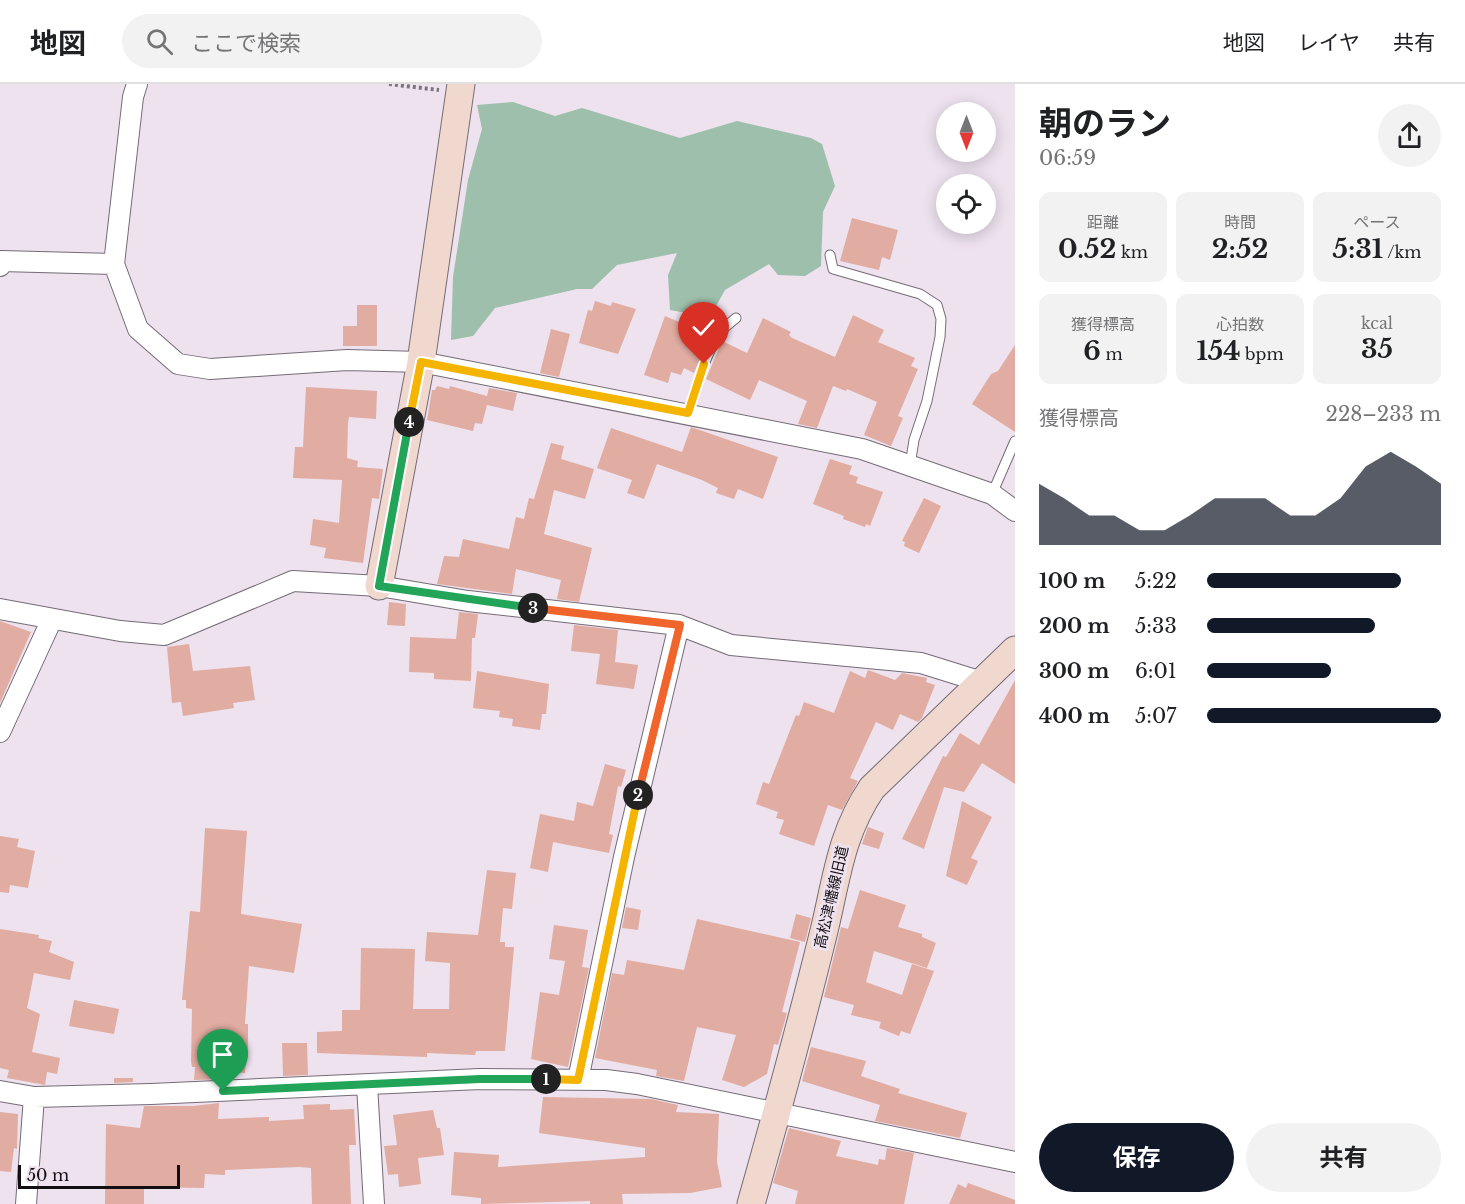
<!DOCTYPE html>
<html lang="ja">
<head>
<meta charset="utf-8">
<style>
	:root { --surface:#fff; --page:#f2f2f2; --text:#202124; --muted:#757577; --line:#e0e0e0; --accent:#111827 }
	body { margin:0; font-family:"Libre Baskerville","Noto Sans JP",serif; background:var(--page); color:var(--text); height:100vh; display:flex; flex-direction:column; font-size:22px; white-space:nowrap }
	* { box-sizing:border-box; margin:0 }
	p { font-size:20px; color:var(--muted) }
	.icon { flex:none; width:33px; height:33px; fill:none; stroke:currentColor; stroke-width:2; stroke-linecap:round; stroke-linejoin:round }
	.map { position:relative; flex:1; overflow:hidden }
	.sheet { display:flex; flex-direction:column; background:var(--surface); width:450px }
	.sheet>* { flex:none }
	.needle { width:39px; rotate:180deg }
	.fabs { position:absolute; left:936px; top:18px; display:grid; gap:12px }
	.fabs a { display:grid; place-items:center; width:60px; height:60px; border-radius:50%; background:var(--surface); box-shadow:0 3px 15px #0003; font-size:30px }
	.scale { position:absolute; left:18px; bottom:15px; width:162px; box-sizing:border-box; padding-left:6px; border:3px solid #120e12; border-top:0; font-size:16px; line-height:21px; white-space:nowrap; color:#120e12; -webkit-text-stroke:4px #ede2ee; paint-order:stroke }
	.pin { position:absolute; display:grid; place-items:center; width:51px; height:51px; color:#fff; margin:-62px -26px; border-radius:50% 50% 50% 0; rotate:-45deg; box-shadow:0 0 6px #0007 }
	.pin .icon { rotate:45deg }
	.km { position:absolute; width:30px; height:30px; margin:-15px; border-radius:50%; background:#222; color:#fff; font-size:16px; line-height:30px; text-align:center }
	.round { display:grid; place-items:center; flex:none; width:63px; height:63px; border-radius:32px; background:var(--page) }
	.summary { display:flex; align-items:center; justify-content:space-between; height:102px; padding:0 24px }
	h1 { font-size:33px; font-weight:700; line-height:45px }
	.stats { display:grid; grid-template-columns:repeat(3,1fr); gap:9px; height:102px; padding:6px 24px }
	.stats div { display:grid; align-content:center; border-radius:12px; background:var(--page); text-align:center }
	.stats b { font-size:26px; font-weight:700 }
	.stats small { font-size:16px; font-weight:400 }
	.stats p { font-size:16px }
	.chart { height:168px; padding:12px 24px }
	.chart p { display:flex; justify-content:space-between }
	.chart svg { width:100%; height:108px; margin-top:6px; fill:var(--accent); opacity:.7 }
	.button { display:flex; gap:12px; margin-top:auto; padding:12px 24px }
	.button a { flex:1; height:69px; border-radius:36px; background:var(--accent); color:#fff; font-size:24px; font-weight:700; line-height:69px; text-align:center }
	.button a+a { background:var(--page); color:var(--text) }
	ul { padding:0 24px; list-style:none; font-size:20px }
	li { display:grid; grid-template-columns:96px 72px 1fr; align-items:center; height:45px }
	li i { height:15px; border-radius:8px; background:var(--accent) }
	header { display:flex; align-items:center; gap:36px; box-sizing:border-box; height:84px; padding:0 30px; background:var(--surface); border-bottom:2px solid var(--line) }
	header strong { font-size:28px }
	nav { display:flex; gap:33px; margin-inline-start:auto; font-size:21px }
	.search { width:420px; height:54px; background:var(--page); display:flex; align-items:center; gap:15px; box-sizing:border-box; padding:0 21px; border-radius:33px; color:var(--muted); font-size:22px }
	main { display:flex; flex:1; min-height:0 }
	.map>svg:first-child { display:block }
	.green { fill:#9dbfab }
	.building { fill:#e1aca1 }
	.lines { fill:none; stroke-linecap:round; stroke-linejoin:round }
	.lane-casing { stroke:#756b76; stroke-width:11 }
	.street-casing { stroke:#756b76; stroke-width:22 }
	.secondary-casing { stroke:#756b76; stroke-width:29 }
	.path { stroke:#7c757d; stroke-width:4; stroke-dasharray:3 3; stroke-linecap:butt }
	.lane { stroke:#fff; stroke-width:9 }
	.street { stroke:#fff; stroke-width:20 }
	.secondary { stroke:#f0d8ce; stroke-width:27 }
	.split-1-casing { stroke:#fff; stroke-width:12 }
	.split-2-casing { stroke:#fff; stroke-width:12 }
	.split-3-casing { stroke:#fff; stroke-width:12 }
	.split-4-casing { stroke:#fff; stroke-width:12 }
	.split-5-casing { stroke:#fff; stroke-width:12 }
	.split-1 { stroke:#22a559; stroke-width:8 }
	.split-2 { stroke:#f5b400; stroke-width:8 }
	.split-3 { stroke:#f0652b; stroke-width:8 }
	.split-4 { stroke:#22a559; stroke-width:8 }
	.split-5 { stroke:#f5b400; stroke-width:8 }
	.labels { text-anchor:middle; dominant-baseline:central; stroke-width:6; stroke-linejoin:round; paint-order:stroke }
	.street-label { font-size:15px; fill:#120e12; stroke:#ede2ee }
</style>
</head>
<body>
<header>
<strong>地図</strong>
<div class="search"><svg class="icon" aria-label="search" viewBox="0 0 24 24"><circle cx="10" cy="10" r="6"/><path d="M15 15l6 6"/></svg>ここで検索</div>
<nav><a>地図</a><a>レイヤ</a><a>共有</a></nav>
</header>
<main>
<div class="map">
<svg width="1015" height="1120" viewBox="0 0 1015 1120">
	<rect width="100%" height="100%" fill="#ede2ee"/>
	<path class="green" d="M513,18L555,32L582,24L680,54L737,37L811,54L822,60L835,102L823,128L821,182L805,192L778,191L769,180L725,206L710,233L670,226L668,191L677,169L617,181L592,205H577L495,224L473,252L451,256L453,193L468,96L482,45L477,21Z"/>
	<path class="building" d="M852,134L898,146L890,176L882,173L879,186L840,177Z
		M595,217L611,222L612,218L636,225L618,270L579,259L588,226L592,227Z
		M357,221H377V262H343V242H357Z
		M853,231L884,246L878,258L915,274L911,282L918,285L898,332L903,334L891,362L864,351L877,318L847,305L846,307L833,302L817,344L798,340L807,317L759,296L750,316L706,295L722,257L747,269L763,234L791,248L789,251L792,254L835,273Z
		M665,232L710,251L694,289L684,284L681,291L671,288L668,299L644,291Z
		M551,245L570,250L559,293L540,289Z
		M1015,261V348L972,320L991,290L998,287Z
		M437,302L449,305L450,302L487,312L489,304L517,309L513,327L487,321L482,340L475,339L473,347L427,336L432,306H435Z
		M306,303L377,307L376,335L349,333L348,339L347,374L358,377L357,383L383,385L379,415L372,414L363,479L324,474L326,464L310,461L313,435L339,439L342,396L293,394L295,363H303Z
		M691,343L778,373L763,415L738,405L734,415L716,409L718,404L702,396L657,380L644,415L627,409L632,396L597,384L611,344L682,368Z
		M551,359L564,362L561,375L594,385L585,415L554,406L544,450L592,464L579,518L557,515L561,496L516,485L512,510L437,500L444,472L459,473L463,455L509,465L516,433L524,435L529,414L534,415Z
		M830,375L852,382L849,390L858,393L856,399L883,408L870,442L866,440L865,443L843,435L844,432L813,420Z
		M924,414L941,422L919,469L904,462L905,458L902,457Z
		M389,518L406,520L405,542L387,541Z
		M459,528L478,530L475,554H472L471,597L434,595V589L409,588L410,553L456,555Z
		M0,537L31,548L0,619Z
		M574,541L618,546L615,578L638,581L634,605L596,600L600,570L571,567Z
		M189,560L193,587L250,582L255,616L233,619L234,624L183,632L181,618L172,619L167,563Z
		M868,586L895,596L902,589L927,594L926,598L935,601L922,634L918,638L900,630L893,646L876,638L850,694L858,697L842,726L828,721L814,762L779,750L784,736L776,734L778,728L756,720L763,698L769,700L796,631L799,632L804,618L834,629L850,587L865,594Z
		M477,587L549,600L546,630H542L540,646L512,642L513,635L499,633L500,627L473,624Z
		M1015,596V700L982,679L964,708L944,703L924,765L902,755L943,672L946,673L960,649L979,661Z
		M605,680L626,686L621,703L618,702L609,750L613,751L609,769L553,758L548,788L530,784L540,730L574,737L577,718L593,722Z
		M962,717L992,733L971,774L978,777L967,801L946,792Z
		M868,743L884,749L879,765L862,760Z
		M205,744L247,747L241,830L302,840L294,889L249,882L245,940H248V974H246L245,989L227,988V995L194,996L195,983H192L191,978L192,925L186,924V916H182L190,827L200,828Z
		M0,752L19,755L17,763L35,767L28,804L10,801L9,809L0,808Z
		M487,786L516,789L512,825L503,824L500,858H505V863H514L505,967H476L475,971L427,969V973L317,969V948L342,947V926H360L361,864L415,865L413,925H449L450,879L425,877L427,848L478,851Z
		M860,806L906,821L898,843L922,850V853L936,859L927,884L874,867L866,898L902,911L912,880L934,887L910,950L901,947L899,952L879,944L881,938L851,931L854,921L824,913L841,843L848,845Z
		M626,823L641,826L638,846L622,844Z
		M796,830L811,834L805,858L790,854Z
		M697,835L800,858L782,928L787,929L778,961L774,960L767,990L744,1003L722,996L736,951L697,943L684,997L656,992L657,986L595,974L612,889L624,891L627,876L684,886Z
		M554,841L588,846L582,883L589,884L568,983L531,975L540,908L559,911L565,877L549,875Z
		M0,845L39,851L38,854L52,857L49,868L74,878L70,896L34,889L27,924L40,930L32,968L60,974L57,990L47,988L45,1001L7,994L9,986L0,984Z
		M74,916L119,925L114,950L69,942Z
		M282,959H307L308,991L283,992Z
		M811,963L866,977L861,992L900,1005L898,1009L967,1029L960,1054L875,1037L880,1021L802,997Z
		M114,994H133V998L114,999Z
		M543,1013L651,1015L678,1021L676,1028L719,1030L717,1078L722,1103L690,1109L622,1110L623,1120H590V1117L481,1120V1114L451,1111L454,1068L499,1071L498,1083L645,1073V1064L539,1049Z
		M219,1019L218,1035L269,1033V1037L304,1035L303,1021L330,1020V1026L354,1025L356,1061H349L351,1120H312L311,1084L299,1083L225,1086V1091L205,1090L204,1104L144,1103V1120H105L106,1040L140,1044L144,1022H193Z
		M433,1026L437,1044H440L444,1071L418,1074L421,1100L399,1103L398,1090L388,1091L384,1062L397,1061L393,1031Z
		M0,1028L18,1030L17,1065L14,1064L11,1088L0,1087Z
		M789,1044L841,1057L836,1072L878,1081L879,1075L885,1076L887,1064L914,1069L904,1120H795L798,1107L773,1099Z
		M968,1099L1015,1116V1120H949L958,1100L966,1104Z"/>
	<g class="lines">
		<g class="lane-casing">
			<path id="lane" d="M830,171L833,185L920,210L937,221L941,235L940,253L927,317L914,356L910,381
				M688,329L704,280L718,249L736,234
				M992,410L1015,357"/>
		</g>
		<g class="street-casing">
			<path id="street" d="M137,0L133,13L114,180L138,245L178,280L210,285L347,276L421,278L862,365L992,410L1015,427
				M0,182L1,177L114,180
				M0,525L120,547L164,551L293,497L379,502L468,517L679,541L731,561L921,579L982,598
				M0,648L52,535
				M578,996L624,773L679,541
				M367,1001L374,1120
				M0,1007L34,1013L151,1010L480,995L606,996L637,1000L1015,1078
				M26,1120L34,1013"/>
		</g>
		<g class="secondary-casing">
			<path id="secondary" d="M379,502L421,278L461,0
				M751,1120C776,1032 800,944 822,855C836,801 839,752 872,704L1015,566"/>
		</g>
		<path class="path" d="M389,0L439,6"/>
		<use href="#lane" class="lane"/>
		<use href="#street" class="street"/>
		<use href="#secondary" class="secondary"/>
	</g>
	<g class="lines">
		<g class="split-1-casing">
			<path id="split-1" d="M223,1007L480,995H546"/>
		</g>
		<g class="split-2-casing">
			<path id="split-2" d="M546,995L578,996L638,711"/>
		</g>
		<g class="split-3-casing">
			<path id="split-3" d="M533,524L680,541L638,711"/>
		</g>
		<g class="split-4-casing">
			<path id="split-4" d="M409,338L379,502L533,524"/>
		</g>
		<g class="split-5-casing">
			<path id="split-5" d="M409,338L421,278L688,329L704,280"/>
		</g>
		<use href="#split-1" class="split-1"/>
		<use href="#split-2" class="split-2"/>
		<use href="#split-3" class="split-3"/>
		<use href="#split-4" class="split-4"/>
		<use href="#split-5" class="split-5"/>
	</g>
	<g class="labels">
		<g class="street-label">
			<text transform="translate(831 813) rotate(-77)">高松津幡線旧道</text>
		</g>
	</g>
</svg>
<div class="fabs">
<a><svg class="needle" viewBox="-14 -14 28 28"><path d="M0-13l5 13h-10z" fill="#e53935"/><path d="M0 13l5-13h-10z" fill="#757577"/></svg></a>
<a><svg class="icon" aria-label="locate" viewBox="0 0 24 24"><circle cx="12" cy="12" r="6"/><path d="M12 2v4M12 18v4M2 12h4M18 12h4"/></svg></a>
</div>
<div class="scale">50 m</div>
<div class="pin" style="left:223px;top:1007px;background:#1e9e55"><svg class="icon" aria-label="arrive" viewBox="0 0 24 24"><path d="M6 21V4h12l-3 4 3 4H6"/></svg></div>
<div class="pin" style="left:704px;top:280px;background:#d93025"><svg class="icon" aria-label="check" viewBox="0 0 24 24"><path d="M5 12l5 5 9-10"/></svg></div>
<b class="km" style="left:546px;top:995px">1</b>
<b class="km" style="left:638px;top:711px">2</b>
<b class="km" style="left:533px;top:524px">3</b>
<b class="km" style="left:409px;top:338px">4</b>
</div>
<section class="sheet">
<div class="summary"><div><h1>朝のラン</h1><p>06:59</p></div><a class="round"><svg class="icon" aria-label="share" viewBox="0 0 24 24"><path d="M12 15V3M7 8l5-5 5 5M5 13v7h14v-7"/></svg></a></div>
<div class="stats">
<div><p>距離</p><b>0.52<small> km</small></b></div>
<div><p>時間</p><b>2:52</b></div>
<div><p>ペース</p><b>5:31<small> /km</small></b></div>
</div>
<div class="stats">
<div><p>獲得標高</p><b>6<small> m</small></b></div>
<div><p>心拍数</p><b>154<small> bpm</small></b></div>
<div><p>kcal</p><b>35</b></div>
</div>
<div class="chart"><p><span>獲得標高</span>228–233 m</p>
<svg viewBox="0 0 160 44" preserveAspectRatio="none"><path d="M0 44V19L10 25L20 32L30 32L40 38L50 38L60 32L70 25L80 25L90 25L100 32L110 32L120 25L130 12L140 6L150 12L160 19V44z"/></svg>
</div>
<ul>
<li><b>100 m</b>5:22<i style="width:83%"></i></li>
<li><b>200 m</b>5:33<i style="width:72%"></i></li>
<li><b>300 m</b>6:01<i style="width:53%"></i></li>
<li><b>400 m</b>5:07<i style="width:100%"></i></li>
</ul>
<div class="button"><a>保存</a><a>共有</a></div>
</section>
</main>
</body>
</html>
